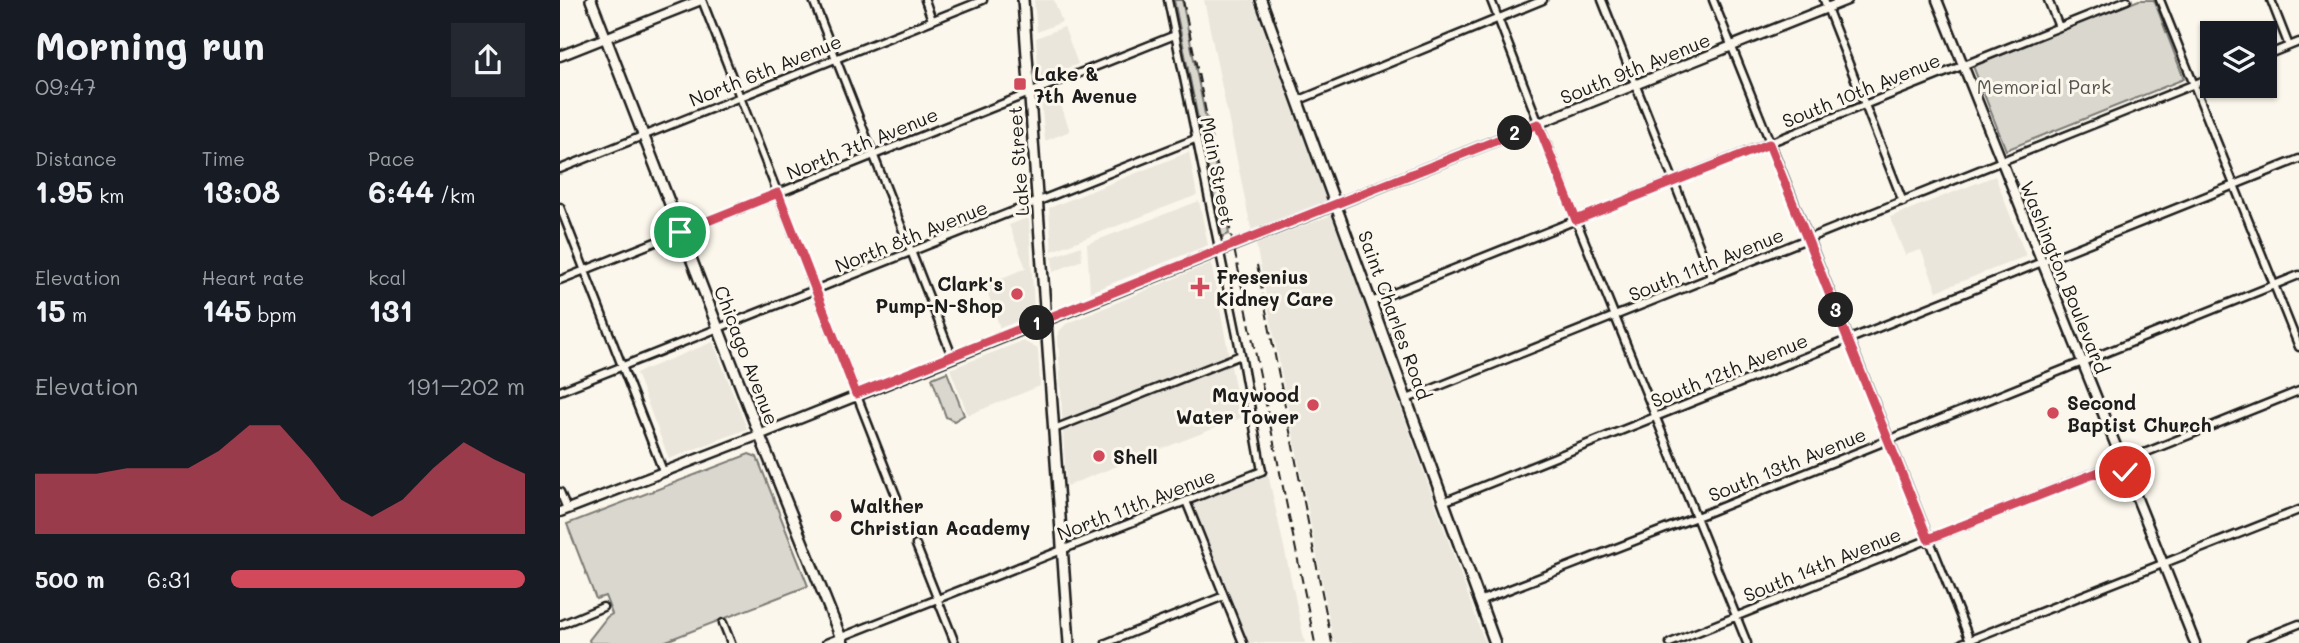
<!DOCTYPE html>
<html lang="en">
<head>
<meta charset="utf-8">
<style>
	:root { --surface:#171b24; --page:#242831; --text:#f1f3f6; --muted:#9ea1a6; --accent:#d1495b }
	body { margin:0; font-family:Mali,sans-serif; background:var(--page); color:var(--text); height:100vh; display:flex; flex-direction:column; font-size:26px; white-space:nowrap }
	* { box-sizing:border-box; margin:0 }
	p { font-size:23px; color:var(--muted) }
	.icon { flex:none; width:38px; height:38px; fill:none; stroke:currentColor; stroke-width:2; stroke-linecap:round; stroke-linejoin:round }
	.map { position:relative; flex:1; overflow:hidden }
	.sheet { display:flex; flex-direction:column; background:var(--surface); width:560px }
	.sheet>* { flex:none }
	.fabs { position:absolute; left:1640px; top:21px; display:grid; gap:14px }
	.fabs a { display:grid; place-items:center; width:77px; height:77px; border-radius:0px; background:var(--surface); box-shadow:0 2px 5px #0004; font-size:35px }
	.pin { position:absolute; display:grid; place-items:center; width:60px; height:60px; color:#fff; margin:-30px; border:4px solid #fff; border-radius:50%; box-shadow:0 2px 7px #0007 }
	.km { position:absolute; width:35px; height:35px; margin:-18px; border-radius:50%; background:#222; color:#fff; font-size:19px; line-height:35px; text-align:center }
	.round { display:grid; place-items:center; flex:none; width:74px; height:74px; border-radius:0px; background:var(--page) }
	.head { display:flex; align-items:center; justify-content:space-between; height:119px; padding:0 35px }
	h1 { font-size:38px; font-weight:700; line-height:52px }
	.figures { display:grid; grid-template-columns:repeat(3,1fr); gap:10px; height:119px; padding:7px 35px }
	.figures div { display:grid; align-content:center }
	.figures b { font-size:30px; font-weight:700 }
	.figures small { font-size:19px; font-weight:400 }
	.figures p { font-size:19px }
	.chart { height:196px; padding:14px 35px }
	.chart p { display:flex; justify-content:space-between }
	.chart svg { width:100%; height:126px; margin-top:7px; fill:var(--accent); opacity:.7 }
	ul { padding:0 35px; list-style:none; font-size:23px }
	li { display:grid; grid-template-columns:112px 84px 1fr; align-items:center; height:52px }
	li i { height:18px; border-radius:9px; background:var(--accent) }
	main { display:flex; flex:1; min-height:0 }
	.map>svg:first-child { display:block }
	.built { fill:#eae6dc }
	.green { fill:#dad7ce; stroke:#7b7a75; stroke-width:2 }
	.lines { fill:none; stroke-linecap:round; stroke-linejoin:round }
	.minor-casing { stroke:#1c1c1c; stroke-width:11 }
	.tertiary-casing { stroke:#1c1c1c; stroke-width:13 }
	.secondary-casing { stroke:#1c1c1c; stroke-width:14 }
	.minor { stroke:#fbf7ec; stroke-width:6 }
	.tertiary { stroke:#fbf7ec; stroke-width:8 }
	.secondary { stroke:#fbf7ec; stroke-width:9 }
	.rail { stroke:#1c1c1c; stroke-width:2; stroke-dasharray:10 5; stroke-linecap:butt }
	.route-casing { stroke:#fff; stroke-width:14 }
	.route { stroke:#d1495b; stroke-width:9 }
	.poi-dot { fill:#d1495b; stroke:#fbf7ec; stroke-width:2.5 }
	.labels { text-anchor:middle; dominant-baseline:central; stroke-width:6; stroke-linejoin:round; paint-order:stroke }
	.street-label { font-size:19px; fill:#1c1c1c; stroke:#fbf7ec }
	.poi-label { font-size:19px; font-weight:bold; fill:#1c1c1c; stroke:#fbf7ec; text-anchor:start }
	.park-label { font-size:19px; fill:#555451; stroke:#fbf7ec }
</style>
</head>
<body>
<main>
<section class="sheet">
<div class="head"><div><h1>Morning run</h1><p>09:47</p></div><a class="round"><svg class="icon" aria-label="share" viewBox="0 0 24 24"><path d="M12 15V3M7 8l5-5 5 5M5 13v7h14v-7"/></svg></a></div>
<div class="figures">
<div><p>Distance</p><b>1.95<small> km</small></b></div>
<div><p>Time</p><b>13:08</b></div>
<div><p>Pace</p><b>6:44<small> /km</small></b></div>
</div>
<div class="figures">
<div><p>Elevation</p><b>15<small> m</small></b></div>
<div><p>Heart rate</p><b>145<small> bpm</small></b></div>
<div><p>kcal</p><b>131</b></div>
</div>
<div class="chart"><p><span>Elevation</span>191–202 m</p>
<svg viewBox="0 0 160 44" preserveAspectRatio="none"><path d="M0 44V23L10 23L20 23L30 21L40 21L50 21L60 15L70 6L80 6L90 18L100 32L110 38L120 32L130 21L140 12L150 18L160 23V44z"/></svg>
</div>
<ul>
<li><b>500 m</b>6:31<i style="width:100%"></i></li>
</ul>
</section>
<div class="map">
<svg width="1739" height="643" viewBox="0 0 1739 643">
	<rect width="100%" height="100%" fill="#fbf7ec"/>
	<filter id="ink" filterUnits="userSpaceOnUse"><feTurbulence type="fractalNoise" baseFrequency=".0143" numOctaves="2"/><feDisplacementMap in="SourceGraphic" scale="14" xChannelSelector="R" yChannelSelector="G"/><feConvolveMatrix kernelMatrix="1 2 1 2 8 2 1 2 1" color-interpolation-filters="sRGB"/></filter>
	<g filter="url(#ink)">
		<path class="built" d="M474,0H494L502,22L477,32Z
			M644,0H693L767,202L692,233Z
			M504,27L518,64L479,79L476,38Z
			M497,94L510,131L485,141L481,100Z
			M629,152L637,195L492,251L489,208Z
			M1435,176L1466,256L1377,291L1361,250L1345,255L1330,217Z
			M639,201L648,245L530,292L527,244Z
			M772,215L925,643H774L696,244Z
			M467,218L469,220L474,310L468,317L440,328L425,285L466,268L449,225Z
			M521,246L522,260L493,272L492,257Z
			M651,263L681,418L506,486L498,337L500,330L506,324Z
			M463,341L478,349L480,386L408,415L390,369Z
			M153,342L187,429L109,459L76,373Z
			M708,474L745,643H686L630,504Z"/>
		<path class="green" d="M614,0H622L669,234L662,237Z
			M1579,0H1594L1624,79L1446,150L1413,66Z
			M387,372L404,415L394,421L386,417L372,378Z
			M189,454L197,457L248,586L101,643H30L29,640L47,617L52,614L45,596L36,599L7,524Z"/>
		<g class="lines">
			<g class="minor-casing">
				<path id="minor" d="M142,0L337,498
					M253,0L392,356
					M365,0L372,20
					M931,0L1016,220L1187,643
					M1042,0L1152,278
					M1153,0L1411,643
					M1264,0L1343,202
					M1488,0L1499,27
					M1600,0L1739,347
					M1711,0L1729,46
					M1704,56L1739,42
					M737,101L983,0
					M0,169L423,0
					M0,207L103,471
					M0,280L615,35
					M811,302L1567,0
					M0,391L635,139
					M847,399L1652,77
					M494,429L681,355
					M0,492L7,509
					M626,501L683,643
					M883,502L1739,159
					M356,545L395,643
					M919,601L1144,514L1739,275
					M163,623L171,643
					M0,625L43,607
					M266,643L702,471L681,355L608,0
					M546,643L664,596
					M1110,643L1739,391
					M1402,643L1739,510
					M1691,643L1739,624"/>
			</g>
			<g class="tertiary-casing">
				<path id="tertiary" d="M1377,0L1635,643
					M0,56L141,0
					M0,512L199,435L1287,0"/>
			</g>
			<g class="secondary-casing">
				<path id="secondary" d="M31,0L196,426L283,643
					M463,0L509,643
					M701,0L935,643"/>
			</g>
			<use href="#minor" class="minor"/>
			<use href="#tertiary" class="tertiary"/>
			<use href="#secondary" class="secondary"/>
			<path class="rail" d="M623,0L755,643
				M697,265L772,643"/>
		</g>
	</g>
	<g class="lines" filter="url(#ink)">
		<g class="route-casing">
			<path id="route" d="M120,232L218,193L296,394L978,124L1016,220L1209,144L1368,539L1562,463L1565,472"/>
		</g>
		<use href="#route" class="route"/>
	</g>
	<g class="poi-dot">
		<rect x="453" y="77" width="14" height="14" rx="3.5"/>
		<path d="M636.5 276.5h7v7h7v7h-7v7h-7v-7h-7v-7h7z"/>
		<circle cx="457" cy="294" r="7"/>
		<circle cx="753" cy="405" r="7"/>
		<circle cx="1493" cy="413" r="7"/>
		<circle cx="539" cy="456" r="7"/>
		<circle cx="276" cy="516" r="7"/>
	</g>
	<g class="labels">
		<g class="street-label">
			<text transform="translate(1075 68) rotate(-22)">South 9th Avenue</text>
			<text transform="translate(205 70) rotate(-22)">North 6th Avenue</text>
			<text transform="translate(1301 90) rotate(-22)">South 10th Avenue</text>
			<text transform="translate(302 143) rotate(-22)">North 7th Avenue</text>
			<text transform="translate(458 161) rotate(-94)">Lake Street</text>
			<text transform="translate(658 171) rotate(79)">Main Street</text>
			<text transform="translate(351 236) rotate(-22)">North 8th Avenue</text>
			<text transform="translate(1146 264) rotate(-22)">South 11th Avenue</text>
			<text transform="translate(1505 277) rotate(68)">Washington Boulevard</text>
			<text transform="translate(835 315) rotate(70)">Saint Charles Road</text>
			<text transform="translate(187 355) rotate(69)">Chicago Avenue</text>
			<text transform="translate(1169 370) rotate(-22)">South 12th Avenue</text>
			<text transform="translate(1227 464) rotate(-22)">South 13th Avenue</text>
			<text transform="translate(576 504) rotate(-21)">North 11th Avenue</text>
			<text transform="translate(1262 564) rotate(-22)">South 14th Avenue</text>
		</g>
		<g class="poi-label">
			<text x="474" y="73">Lake &amp;<tspan x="474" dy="22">7th Avenue</tspan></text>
			<text x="656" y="276">Fresenius<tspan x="656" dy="22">Kidney Care</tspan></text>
			<text x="443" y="283" text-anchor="end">Clark's<tspan x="443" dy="22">Pump-N-Shop</tspan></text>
			<text x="739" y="394" text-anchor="end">Maywood<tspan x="739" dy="22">Water Tower</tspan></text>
			<text x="1507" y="402">Second<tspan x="1507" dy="22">Baptist Church</tspan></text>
			<text x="553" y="456">Shell</text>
			<text x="290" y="505">Walther<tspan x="290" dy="22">Christian Academy</tspan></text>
		</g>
		<g class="park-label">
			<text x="1484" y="86">Memorial Park</text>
		</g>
	</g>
</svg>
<div class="fabs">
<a><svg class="icon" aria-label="layers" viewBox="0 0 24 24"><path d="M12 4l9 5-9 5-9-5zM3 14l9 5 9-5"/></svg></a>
</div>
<div class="pin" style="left:120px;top:232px;background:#1e9e55"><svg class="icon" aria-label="arrive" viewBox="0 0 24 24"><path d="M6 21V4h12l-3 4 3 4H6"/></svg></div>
<div class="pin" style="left:1565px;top:472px;background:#d93025"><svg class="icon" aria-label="check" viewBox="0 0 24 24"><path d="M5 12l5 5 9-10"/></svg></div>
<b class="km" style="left:477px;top:323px">1</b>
<b class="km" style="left:955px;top:133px">2</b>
<b class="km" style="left:1276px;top:310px">3</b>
</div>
</main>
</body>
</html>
